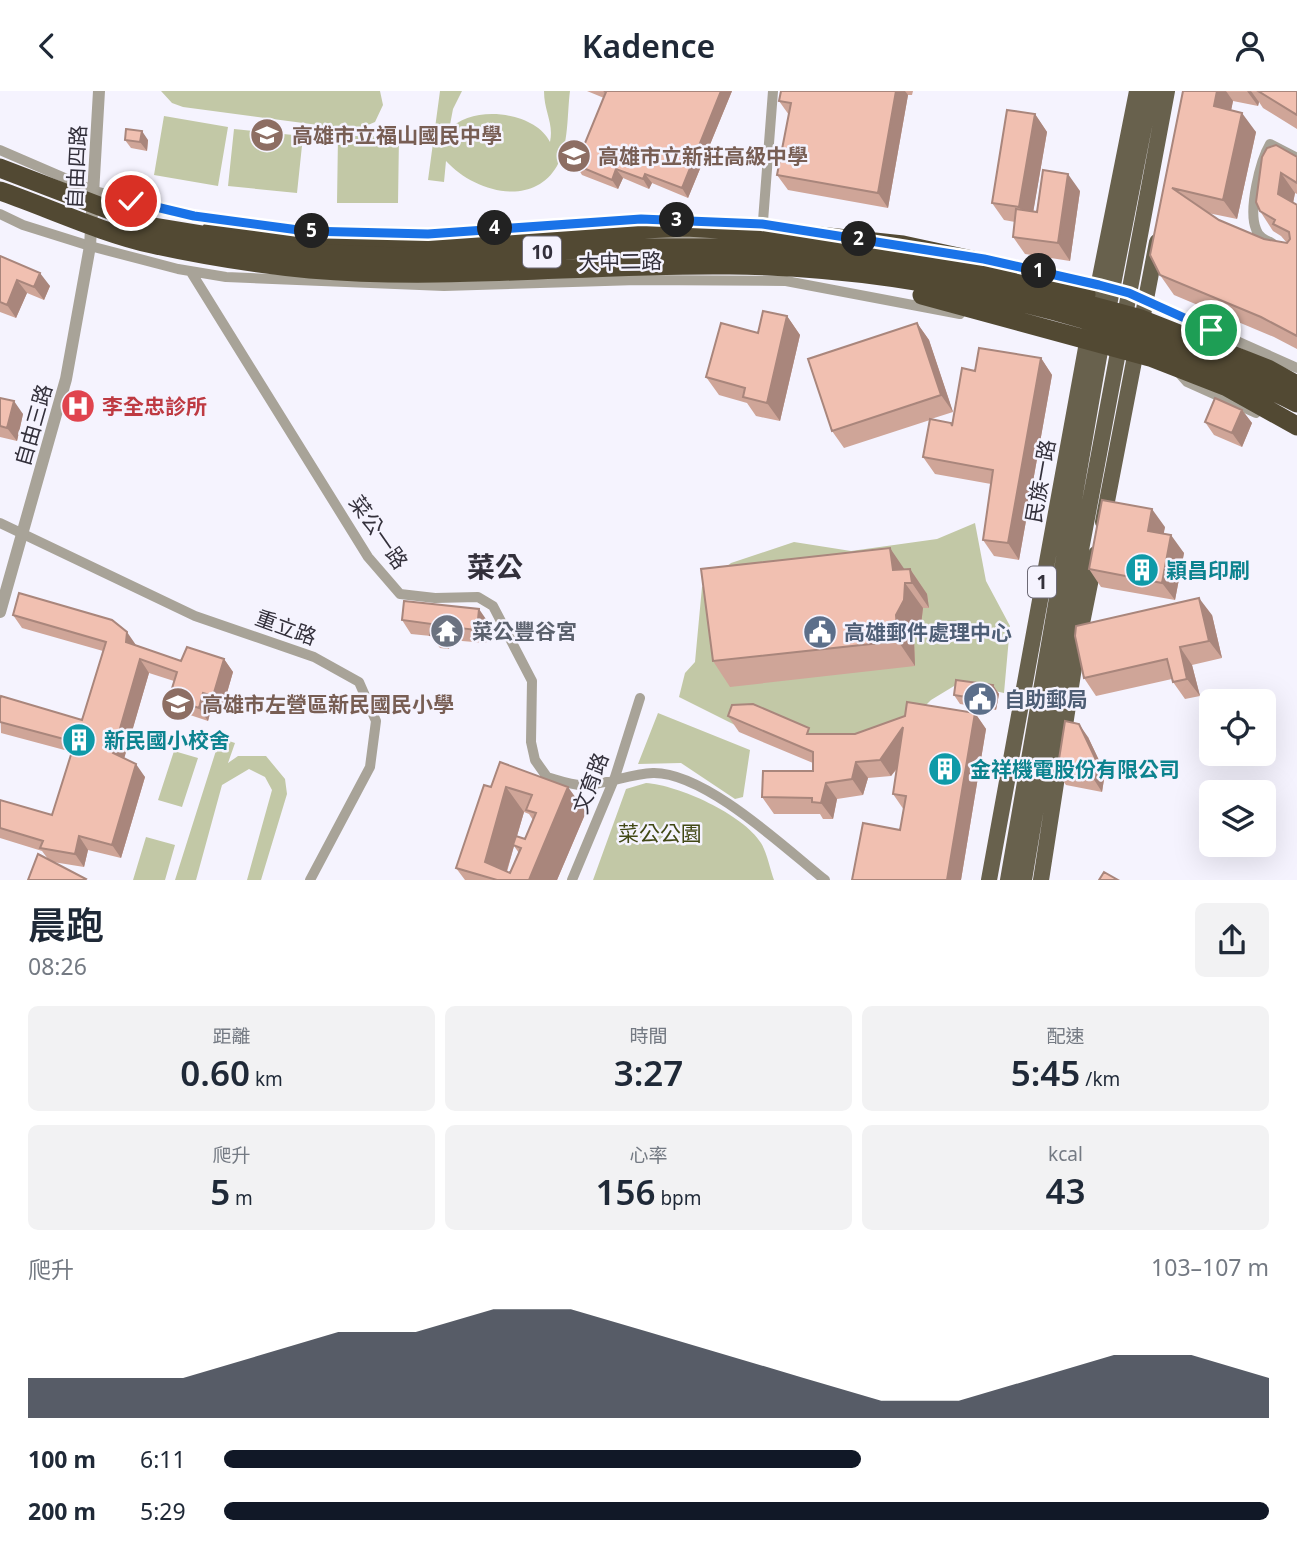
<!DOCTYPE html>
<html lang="zh-TW">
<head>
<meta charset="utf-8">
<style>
	:root { --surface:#fff; --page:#f2f2f3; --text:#1f2937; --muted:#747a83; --accent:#111827 }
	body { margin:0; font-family:"Noto Sans","Noto Sans TC",sans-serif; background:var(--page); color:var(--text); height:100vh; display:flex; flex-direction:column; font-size:26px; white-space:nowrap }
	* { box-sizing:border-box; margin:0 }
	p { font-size:23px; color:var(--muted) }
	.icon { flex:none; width:38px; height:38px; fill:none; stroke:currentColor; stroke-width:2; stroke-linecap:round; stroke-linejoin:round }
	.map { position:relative; height:789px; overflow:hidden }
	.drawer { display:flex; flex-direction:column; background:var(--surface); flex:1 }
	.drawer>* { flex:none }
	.fabs { position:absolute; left:1199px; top:598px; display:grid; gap:14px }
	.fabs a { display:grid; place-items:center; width:77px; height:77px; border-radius:10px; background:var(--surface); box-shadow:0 7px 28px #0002; font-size:35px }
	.pin { position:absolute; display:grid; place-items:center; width:60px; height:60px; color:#fff; margin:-30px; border:4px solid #fff; border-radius:50%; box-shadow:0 2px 7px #0007 }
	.km { position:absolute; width:35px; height:35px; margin:-18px; border-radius:50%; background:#222; color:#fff; font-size:19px; line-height:35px; text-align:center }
	.round { display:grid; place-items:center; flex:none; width:74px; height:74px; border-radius:10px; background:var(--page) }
	.head { display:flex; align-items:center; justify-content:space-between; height:119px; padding:0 28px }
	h1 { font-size:38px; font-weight:600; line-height:52px }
	.stats { display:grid; grid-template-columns:repeat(3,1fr); gap:10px; height:119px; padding:7px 28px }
	.stats div { display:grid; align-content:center; border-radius:10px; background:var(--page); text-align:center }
	.stats b { font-size:35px; font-weight:600 }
	.stats small { font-size:19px; font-weight:400 }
	.stats p { font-size:19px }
	.chart { height:196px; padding:14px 28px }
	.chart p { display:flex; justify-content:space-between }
	.chart svg { width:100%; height:126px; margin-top:7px; fill:var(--accent); opacity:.7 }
	ul { padding:0 28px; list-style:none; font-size:23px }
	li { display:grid; grid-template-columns:112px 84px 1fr; align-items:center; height:52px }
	li i { height:18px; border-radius:9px; background:var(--accent) }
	header { display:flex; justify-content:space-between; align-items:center; height:91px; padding:0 28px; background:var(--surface); font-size:32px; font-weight:600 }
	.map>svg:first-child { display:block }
	.green { fill:#c2c8a6 }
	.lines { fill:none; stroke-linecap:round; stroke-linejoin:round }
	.minor { stroke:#a8a398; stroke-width:10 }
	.tertiary { stroke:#a8a398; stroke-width:12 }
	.primary { stroke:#68614d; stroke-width:16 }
	.motorway { stroke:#524933; stroke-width:19 }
	.motorway-bridge { stroke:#524933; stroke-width:19 }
	.wall { fill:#cfa598; fill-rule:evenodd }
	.shaded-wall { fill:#a9867c }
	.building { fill:#f1c0b1; stroke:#a9867c; stroke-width:2; fill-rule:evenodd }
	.route-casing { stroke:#fff; stroke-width:14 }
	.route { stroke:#1a73e8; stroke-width:9 }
	.labels { text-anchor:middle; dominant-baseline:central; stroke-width:5; stroke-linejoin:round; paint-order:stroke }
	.shield { fill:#f5f3fe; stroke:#6d6a76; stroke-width:2 }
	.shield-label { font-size:19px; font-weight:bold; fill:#33303b }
	.education-label { font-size:21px; font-weight:bold; fill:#785e54; stroke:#f5f3fe; text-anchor:start }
	.street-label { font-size:21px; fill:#33303b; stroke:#f5f3fe }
	.health-label { font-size:21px; font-weight:bold; fill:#be3a42; stroke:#f5f3fe; text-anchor:start }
	.culture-label { font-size:21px; font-weight:bold; fill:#0d838f; stroke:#f5f3fe; text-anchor:start }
	.worship-label { font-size:21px; font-weight:bold; fill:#5b616d; stroke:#f5f3fe; text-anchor:start }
	.service-label { font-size:21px; font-weight:bold; fill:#4e5e75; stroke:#f5f3fe; text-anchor:start }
	.park-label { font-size:21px; fill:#414815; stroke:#f5f3fe }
	.district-label { font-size:28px; font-weight:bold; fill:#33303b; stroke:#f5f3fe }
</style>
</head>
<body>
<header><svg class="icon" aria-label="back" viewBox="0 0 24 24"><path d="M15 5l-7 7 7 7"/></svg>Kadence<svg class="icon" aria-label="person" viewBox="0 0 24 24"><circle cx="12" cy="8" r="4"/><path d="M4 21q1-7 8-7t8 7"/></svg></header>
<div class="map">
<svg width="1297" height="789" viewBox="0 0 1297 789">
	<rect width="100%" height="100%" fill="#f5f3fe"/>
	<path class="green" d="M161,0H380L383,14L375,31L356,39L183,16L172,12Z
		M440,0H462L453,18L449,39C471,13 535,20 550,51C554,32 544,21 544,0H570C567,22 569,55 557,75C532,118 473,100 446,70L444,91L428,89Z
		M164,25L228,36L218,95L154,84Z
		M234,38L303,45L297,102L228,95Z
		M338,45H399L398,112H337Z
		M975,432L986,490L1010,535L1004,602L959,592L931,609L903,637L871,651L737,635L679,606L685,582L695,571L702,496L731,472L794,451L851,460L937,448Z
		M658,622L750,659L743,706L735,708L681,672L638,673Z
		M220,647L235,652L228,672L238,665H266L285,688L287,703L261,789H247L272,699L265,686L249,678L222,694L196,789H175Z
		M174,660L198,667L182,716L158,709Z
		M646,692C678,694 743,723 761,752C767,762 770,778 774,789H593L626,698Z
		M146,746L175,754L165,789H133Z"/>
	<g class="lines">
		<path class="minor" d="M0,59L95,100L193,125L239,131
			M0,123L23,134L90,155L178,178L226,186L444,195L637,189L786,190L960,223
			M523,135L665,129
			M762,143L773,0
			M643,147H723
			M1272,152C1265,149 1258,146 1256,138C1248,119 1260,70 1270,53L1297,67
			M191,181L368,466L400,503L435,507L478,506L493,515L532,590L531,651L535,669L547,686C558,689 573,695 584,694C604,694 630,683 653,682C705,681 785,757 825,789
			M1067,187L1129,202L1297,277
			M1180,283L1187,291L1256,322
			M0,432L195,525L314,566L359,591L376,630L370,676L310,789
			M572,789L615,686L640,607"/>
		<path class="tertiary" d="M0,521L66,288L90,155L99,0"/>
		<path class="primary" d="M1103,431L1157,151
			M989,789L1086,257L1137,0
			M1008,789L1100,260L1151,0
			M1024,789L1063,555L1167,0
			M1041,789L1077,557L1096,463"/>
		<path class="motorway" d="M212,138L343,149L434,148"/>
		<path class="motorway-bridge" d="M0,77L154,136L311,162L395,166L609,157H737L855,166L924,176L1044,202L1141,228L1268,278L1297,294
			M0,100C49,117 102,142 152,153C202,164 258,173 310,178C450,190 590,172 730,174C921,176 1128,226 1297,312
			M434,148L686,136L800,143L903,154L1046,185L1086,203
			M922,204L1150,266L1227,296L1297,335"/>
	</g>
	<path class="wall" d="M587,0H732L688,107L652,92L649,98L623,87L618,98L582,84L576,74L604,7Z
		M781,0H913L912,4H908L888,117L788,99L777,84L789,24L779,10Z
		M1183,0H1297V38L1263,17L1259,11L1258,15L1233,10L1231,19L1256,41L1237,128L1208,122L1219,129L1264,148L1287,152L1281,145L1273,140L1260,120L1256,111L1297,66V103L1295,102L1293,112L1297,114V258L1274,246L1174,204L1160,184Z
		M1035,23L1047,41L1033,121H1037L1080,100L1070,170L1025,163L1013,146L1015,131L1004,129L992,112Z
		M125,49H148L147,60L131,57Z
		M0,165L50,195L44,209L27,202L16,227L0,221Z
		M787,225L800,244L780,330L756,325L747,312L719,304L706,286L758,242Z
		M917,232L929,249L953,321L931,328L952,334L975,280L1041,267L1052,284L1019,469L994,465L983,449L991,393L935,383L923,366L930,329L844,357L832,340Z
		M0,307L23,323L17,350L0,346Z
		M1242,319L1252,332L1242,356L1214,344L1205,331Z
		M1165,436L1163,443L1184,462L1175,509L1101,496L1089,478Z
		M905,478H910L927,503L929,517H923L921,534L914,549L915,575L730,596L713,570Z
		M13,524L136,554L181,570L224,568L233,581L222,619L212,615L208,630L178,620L169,607L174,590L149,582L124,667L145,686L121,767L88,759L84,776L53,771L48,768L42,760L0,747V709L52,724L72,661L1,642L0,608L82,629L103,560L22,537Z
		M1212,524L1222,567L1192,574L1200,605L1185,608L1173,591L1172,588L1096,605L1084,587Z
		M402,529L488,531L486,552L450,549L449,558L440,557L431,545L411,543Z
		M993,594L999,603L996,619L960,613L954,604Z
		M975,622L986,638L961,789H852L900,739L904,719L893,703L897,678L891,685L868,687L863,704L837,708L833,728H823L820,723H774L762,706L813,680V672L739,641L728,625L813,643H855Z
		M1088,646L1105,682L1102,701L1066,694L1057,681Z
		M500,671L586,721L557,789H465L456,777L491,696ZM524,721L529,723L533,729L525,748L517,745ZM514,755L519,762L510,782L507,781Z"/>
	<path class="shaded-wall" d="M721,0H732L688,107L682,97Z
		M896,0H905L908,4L888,117L878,102Z
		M1217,0H1226L1233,10L1228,35L1214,15Z
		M1247,0H1251L1259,11L1258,15Z
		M1242,22L1256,41L1237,128L1223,109Z
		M1035,23L1047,41L1031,134L1019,116Z
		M142,40L148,49L147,60L140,51Z
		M616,78L623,87L618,98L612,89Z
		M1281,82L1295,102L1291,122L1278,103Z
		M645,83L652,92L649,98L643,88Z
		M1068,83L1080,100L1070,170L1058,152Z
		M40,182L50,195L44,209L34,196Z
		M17,189L27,202L16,227L7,214Z
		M787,225L800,244L780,330L767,312Z
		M917,232L929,249L953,321L941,304Z
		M1041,267L1052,284L1019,469L1008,452Z
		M14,310L23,323L17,350L7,337Z
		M1242,319L1252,332L1242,356L1232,342Z
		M1152,418L1165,436L1161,457L1148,440Z
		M1171,444L1184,462L1175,509L1162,492Z
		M890,457L907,482L905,492L923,517L921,534L914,549L915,575L898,550L893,479Z
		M910,478L927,503L929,517L912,492Z
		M1199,507L1212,524L1222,567L1209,550Z
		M479,518L488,531L486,552L477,539Z
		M441,535L450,549L449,558L440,545Z
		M127,541L136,554L126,551Z
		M1180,556L1192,574L1200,605L1187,588Z
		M140,568L149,582L122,675L113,662Z
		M224,568L233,581L222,619L213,605Z
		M993,594L999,603L996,619L990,610Z
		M203,602L212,615L208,630L199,617Z
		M975,622L986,638L961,789H947Z
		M1079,633L1088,646L1105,682L1102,701L1093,687Z
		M903,636L915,652L891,685L880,669Z
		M856,671L868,687L863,704L852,688Z
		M136,673L145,686L121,767L112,754Z
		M826,692L837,708L833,728L821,712Z
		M506,696L524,721L504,789L485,771Z
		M568,696L586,721L557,789H529Z
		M79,745L88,759L84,776L75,763Z"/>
	<path class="building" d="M604,0H721L682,97L645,83L643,88L616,78L612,89L576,74L606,1Z
		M781,0H896L878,102L777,84L791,12L779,10Z
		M1183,0H1217L1214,15L1242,22L1223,109L1172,97L1219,129L1264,148L1287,152L1290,148L1289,141L1273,133L1275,129L1260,120L1256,111L1262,66L1267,57L1276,54L1297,66V92L1281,82L1278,103L1297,114V245L1261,226L1160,184L1150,164Z
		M1258,0H1297V24Z
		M1007,19L1035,23L1019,116L992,112Z
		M126,38L142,40L140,51L125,49Z
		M1043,79L1068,83L1058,152L1013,146L1016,118L1037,121Z
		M0,165L40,182L34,196L17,189L7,214L0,211Z
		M763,220L787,225L767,312L743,306L745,297L706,286L721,232L758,242Z
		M917,232L941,304L832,340L808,268Z
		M979,257L1041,267L1008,452L983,449L993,379L923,366L930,328L951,332L952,335L962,277L975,280Z
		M0,307L14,310L7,337L0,335Z
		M1215,307L1242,319L1232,342L1205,331Z
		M1102,409L1152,418L1148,440L1171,444L1162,492L1089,478Z
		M890,457L893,479L910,478L912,492H905L904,509L896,524L898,550L713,570L701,478Z
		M19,502L112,529L127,541L126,551L181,570L187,556L224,568L213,605L203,602L199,617L169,607L177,581L140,568L113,662L136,673L112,754L79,745L75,763L40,757L43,750L0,737V709L52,724L75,651L0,631V608L1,605L82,629L106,551L13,524Z
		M1199,507L1209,550L1180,556L1187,588L1173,591L1167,568L1084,587L1075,545L1076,535Z
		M404,510L479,518L477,539L441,535L440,545L430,544L432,533L402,529Z
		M956,589L993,594L990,610L954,604Z
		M907,611L975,622L947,789H852L863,732L900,739L906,705L893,703L903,636L880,669L856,671L852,688L826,692L821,712L812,711V707L762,706L763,680H813V661L728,625L732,614L753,613L809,637L807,643H855L905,625Z
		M1065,630L1079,633L1096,669L1093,687L1057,681Z
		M500,671L568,696L529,789H497L456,777L484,694L491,696ZM506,696L532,704L526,719L536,722L525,748L516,745L513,754L521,757L510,782L485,771Z
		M38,763L86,788L85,789H28Z
		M1104,781L1118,789H1099Z"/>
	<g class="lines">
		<g class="route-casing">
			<path id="route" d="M131,110L194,125L306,140L428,143L641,128L762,133L984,168L1099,194L1129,202L1211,239"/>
		</g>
		<use href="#route" class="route"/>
	</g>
	<defs>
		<g id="school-disc" transform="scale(1.75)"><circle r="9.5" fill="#8d6e63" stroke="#f5f3fe"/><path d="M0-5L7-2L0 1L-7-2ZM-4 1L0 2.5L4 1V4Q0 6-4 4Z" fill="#fff"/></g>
		<g id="hospital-disc" transform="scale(1.75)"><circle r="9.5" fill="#e0444e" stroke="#f5f3fe"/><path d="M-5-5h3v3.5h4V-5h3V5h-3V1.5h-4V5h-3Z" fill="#fff"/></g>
		<g id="building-disc" transform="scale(1.75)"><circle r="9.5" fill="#0f9aa8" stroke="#f5f3fe"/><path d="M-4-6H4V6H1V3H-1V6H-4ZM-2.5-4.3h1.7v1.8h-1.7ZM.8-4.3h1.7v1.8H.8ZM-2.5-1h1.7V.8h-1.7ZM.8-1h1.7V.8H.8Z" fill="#fff"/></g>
		<g id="temple-disc" transform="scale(1.75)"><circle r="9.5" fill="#6b7280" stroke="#f5f3fe"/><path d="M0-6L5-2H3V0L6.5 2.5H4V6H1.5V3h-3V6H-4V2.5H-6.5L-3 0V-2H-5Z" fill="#fff"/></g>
		<g id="civic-disc" transform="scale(1.75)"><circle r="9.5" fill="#5c6f8a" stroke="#f5f3fe"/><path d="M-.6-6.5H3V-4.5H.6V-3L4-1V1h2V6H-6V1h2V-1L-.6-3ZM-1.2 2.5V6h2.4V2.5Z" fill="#fff"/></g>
	</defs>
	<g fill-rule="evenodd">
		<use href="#school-disc" x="267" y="44"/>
		<use href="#school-disc" x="574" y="65"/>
		<use href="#hospital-disc" x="78" y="315"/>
		<use href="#building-disc" x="1142" y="479"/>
		<use href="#temple-disc" x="447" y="540"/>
		<use href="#civic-disc" x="820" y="541"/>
		<use href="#civic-disc" x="980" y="608"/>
		<use href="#school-disc" x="178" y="613"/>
		<use href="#building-disc" x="79" y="649"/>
		<use href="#building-disc" x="945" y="678"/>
	</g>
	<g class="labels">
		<g class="shield">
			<rect x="523" y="145.5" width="38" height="31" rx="5"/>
			<rect x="1028" y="475.5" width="28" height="31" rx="5"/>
		</g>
		<g class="shield-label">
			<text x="542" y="161">10</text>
			<text x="1042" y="491">1</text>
		</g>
		<g class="education-label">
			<text x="292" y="44">高雄市立福山國民中學</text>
			<text x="598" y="65">高雄市立新莊高級中學</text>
			<text x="202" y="613">高雄市左營區新民國民小學</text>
		</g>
		<g class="street-label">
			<text transform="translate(76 76) rotate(-87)">自由四路</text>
			<text transform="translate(620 170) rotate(-1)">大中二路</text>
			<text transform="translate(33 334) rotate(-74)">自由三路</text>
			<text transform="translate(1040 390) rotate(-80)">民族一路</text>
			<text transform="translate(379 441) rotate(55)">菜公一路</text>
			<text transform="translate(286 536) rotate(20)">重立路</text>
			<text transform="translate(590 692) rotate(-69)">文育路</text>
		</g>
		<g class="health-label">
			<text x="102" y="315">李全忠診所</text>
		</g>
		<g class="culture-label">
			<text x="1166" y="479">穎昌印刷</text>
			<text x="104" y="649">新民國小校舍</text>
			<text x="970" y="678">金祥機電股份有限公司</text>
		</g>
		<g class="worship-label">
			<text x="472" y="540">菜公豐谷宮</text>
		</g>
		<g class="service-label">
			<text x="844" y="541">高雄郵件處理中心</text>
			<text x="1004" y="608">自助郵局</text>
		</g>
		<g class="park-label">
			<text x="660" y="742">菜公公園</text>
		</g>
		<g class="district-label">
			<text x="495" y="475">菜公</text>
		</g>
	</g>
</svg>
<div class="fabs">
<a><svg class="icon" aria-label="locate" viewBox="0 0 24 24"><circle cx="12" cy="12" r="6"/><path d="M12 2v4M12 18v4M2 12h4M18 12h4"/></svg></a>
<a><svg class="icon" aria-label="layers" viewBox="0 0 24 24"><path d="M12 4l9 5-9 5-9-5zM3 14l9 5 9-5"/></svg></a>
</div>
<div class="pin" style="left:1211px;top:239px;background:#1e9e55"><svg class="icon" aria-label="arrive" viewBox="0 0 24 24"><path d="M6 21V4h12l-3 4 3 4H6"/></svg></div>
<div class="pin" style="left:131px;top:110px;background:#d93025"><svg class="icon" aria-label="check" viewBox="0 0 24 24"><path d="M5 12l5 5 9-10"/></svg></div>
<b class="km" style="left:1039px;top:180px">1</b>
<b class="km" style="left:859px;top:148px">2</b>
<b class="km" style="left:677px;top:129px">3</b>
<b class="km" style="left:495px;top:137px">4</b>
<b class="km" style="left:312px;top:140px">5</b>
</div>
<section class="drawer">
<div class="head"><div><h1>晨跑</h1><p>08:26</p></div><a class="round"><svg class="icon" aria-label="share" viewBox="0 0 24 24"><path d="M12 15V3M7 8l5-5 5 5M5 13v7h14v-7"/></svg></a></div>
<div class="stats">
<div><p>距離</p><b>0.60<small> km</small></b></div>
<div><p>時間</p><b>3:27</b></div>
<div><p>配速</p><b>5:45<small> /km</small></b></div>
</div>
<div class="stats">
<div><p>爬升</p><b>5<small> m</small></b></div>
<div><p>心率</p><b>156<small> bpm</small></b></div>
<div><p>kcal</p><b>43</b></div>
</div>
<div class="chart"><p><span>爬升</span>103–107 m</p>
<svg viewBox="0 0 160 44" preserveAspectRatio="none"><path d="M0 44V30L10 30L20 30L30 22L40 14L50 14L60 6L70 6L80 14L90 22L100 30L110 38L120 38L130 30L140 22L150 22L160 30V44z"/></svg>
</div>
<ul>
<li><b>100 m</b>6:11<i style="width:61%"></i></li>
<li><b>200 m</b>5:29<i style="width:100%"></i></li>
</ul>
</section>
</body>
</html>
